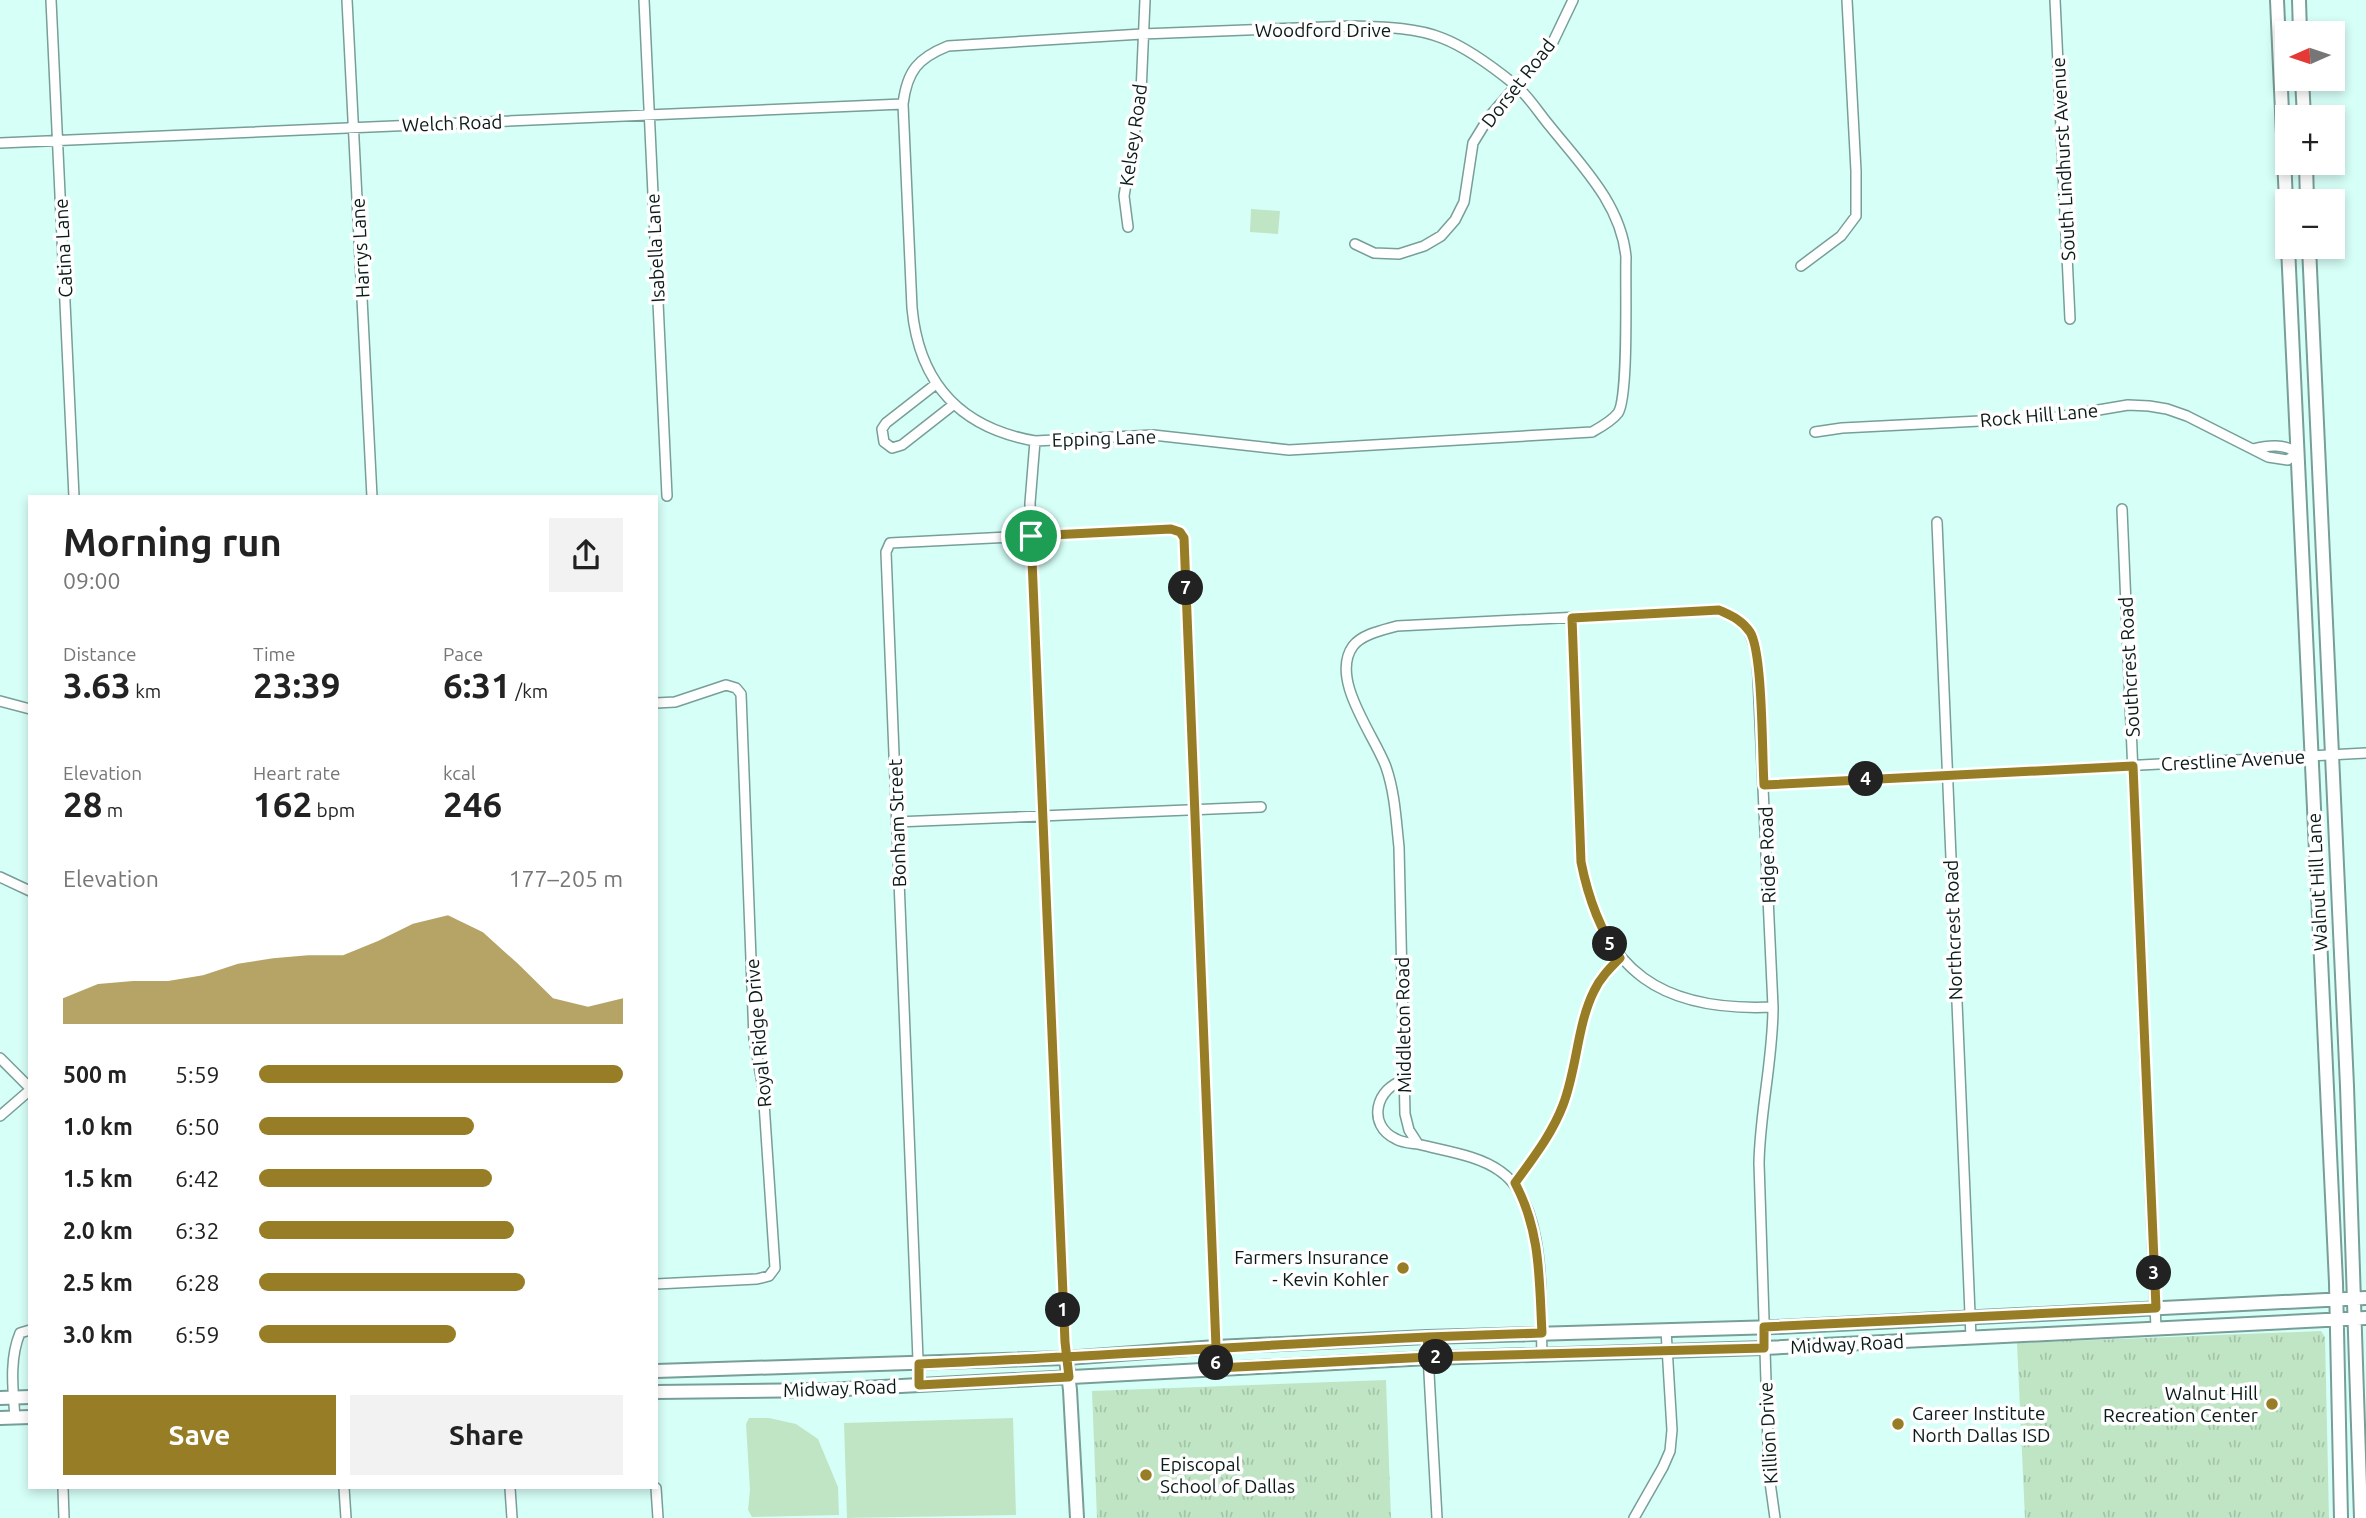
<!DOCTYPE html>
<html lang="en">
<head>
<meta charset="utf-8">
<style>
	:root { --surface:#fff; --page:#f2f2f2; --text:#222; --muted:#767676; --accent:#977e26 }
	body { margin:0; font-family:Ubuntu,sans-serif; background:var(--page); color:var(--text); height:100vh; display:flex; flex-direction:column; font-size:26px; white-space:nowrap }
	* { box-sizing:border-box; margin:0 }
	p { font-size:23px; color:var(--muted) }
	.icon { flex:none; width:38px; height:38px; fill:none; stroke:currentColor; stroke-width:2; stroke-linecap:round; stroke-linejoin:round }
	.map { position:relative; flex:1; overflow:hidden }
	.sheet { position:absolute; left:28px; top:495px; width:630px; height:994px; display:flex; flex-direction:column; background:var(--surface); border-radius:0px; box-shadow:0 4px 10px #0003 }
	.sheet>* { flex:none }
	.needle { width:46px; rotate:267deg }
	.buttons { position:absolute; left:2275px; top:21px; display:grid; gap:14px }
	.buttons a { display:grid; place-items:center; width:70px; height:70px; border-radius:0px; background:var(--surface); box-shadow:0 4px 10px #0003; font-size:35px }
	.pin { position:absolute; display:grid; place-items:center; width:60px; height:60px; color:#fff; margin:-30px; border:4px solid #fff; border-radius:50%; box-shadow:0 2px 7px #0007 }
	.km { position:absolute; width:35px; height:35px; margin:-18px; border-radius:50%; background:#222; color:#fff; font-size:19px; line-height:35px; text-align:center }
	.round { display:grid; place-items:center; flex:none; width:74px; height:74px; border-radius:0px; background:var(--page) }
	.overview { display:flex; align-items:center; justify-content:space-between; height:119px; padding:0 35px }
	h1 { font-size:38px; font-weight:600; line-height:52px }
	.metrics { display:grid; grid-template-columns:repeat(3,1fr); gap:10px; height:119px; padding:7px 35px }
	.metrics div { display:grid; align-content:center }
	.metrics b { font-size:35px; font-weight:600 }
	.metrics small { font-size:19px; font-weight:400 }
	.metrics p { font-size:19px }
	.chart { height:196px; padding:14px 35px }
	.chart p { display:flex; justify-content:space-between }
	.chart svg { width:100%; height:126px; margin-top:7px; fill:var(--accent); opacity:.7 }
	.cta { display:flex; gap:14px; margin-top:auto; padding:14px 35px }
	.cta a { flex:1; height:80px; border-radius:0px; background:var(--accent); color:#fff; font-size:28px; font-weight:600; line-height:80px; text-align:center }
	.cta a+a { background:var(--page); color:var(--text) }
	ul { padding:0 35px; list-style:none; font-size:23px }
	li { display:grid; grid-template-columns:112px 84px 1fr; align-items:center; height:52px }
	li i { height:18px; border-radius:9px; background:var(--accent) }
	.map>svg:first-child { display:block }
	.grass { fill:#c0e5c4 }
	.park { fill:url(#park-tufts) }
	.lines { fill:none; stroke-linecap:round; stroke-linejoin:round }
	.street-casing { stroke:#789e98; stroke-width:12 }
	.secondary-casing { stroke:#789e98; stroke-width:16 }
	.street { stroke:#fff; stroke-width:9 }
	.secondary { stroke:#fff; stroke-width:12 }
	.route-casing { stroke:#fff; stroke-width:14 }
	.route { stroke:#977e26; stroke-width:9 }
	.poi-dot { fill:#977e26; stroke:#fff; stroke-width:2.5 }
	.labels { text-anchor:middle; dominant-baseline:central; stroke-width:7; stroke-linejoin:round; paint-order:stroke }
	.street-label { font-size:19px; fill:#0b1b18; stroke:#fff }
	.poi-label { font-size:19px; fill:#0b1b18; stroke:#fff; text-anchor:end }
</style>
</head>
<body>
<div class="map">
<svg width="2366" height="1518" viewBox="0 0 2366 1518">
	<defs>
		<pattern id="park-tufts" width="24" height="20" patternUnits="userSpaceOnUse" patternTransform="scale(1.75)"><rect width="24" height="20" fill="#c0e5c4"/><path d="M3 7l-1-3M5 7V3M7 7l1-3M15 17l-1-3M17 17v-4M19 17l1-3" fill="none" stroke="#a4c4a8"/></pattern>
	</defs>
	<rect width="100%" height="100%" fill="#d6fff8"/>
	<path class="grass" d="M1251,209L1280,211L1278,234L1250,232Z
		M749,1418H769L796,1424L818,1439L838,1487L839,1515L752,1517L748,1510L750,1490L746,1424Z
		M1013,1418L1016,1515L847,1518L844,1423Z"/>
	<path class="park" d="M2321,1331L2325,1337L2329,1518H2025L2017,1343Z
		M1386,1380L1391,1518H1097L1092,1391Z"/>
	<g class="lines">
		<g class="street-casing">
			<path id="street" d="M51,0L74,497
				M347,0L372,497
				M644,0L667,496
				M2055,0L2070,319
				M1352,26C1381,27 1415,27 1442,38C1468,48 1493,67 1514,84C1528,95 1538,112 1549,125C1581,165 1621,204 1626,257C1625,283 1629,397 1618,413C1612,421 1601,427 1592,432L1289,450L1153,435L1035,441C960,428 919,383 912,308L903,104C907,71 918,58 948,46L1142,34Z
				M0,143L903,104
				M1128,227L1124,196L1141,93L1145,0
				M1355,244L1374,253L1399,254L1424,246L1441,236L1455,220L1464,202L1473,143L1489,117L1552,44L1573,0
				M1801,266L1841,236L1856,216V171L1847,0
				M936,384L886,423L882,429L884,442L892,448L902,445L953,405
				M1815,432L1842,428L2057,417L2128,405L2149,406L2167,409L2187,416L2268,457L2288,460L2297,452C2283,444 2269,445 2253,449
				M1035,441L1030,503L1031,536L1066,1358
				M2122,509L2156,1328
				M1937,522L1971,1338
				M1572,618L1581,862C1602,973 1663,1012 1773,1007
				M0,701L30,709
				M656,703L675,702L726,685L736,688L741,694L754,1039L763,1088L775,1268L769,1276L757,1279L656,1284
				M1764,785L2366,753
				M896,822L1261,807
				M0,877L30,891
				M0,1058L30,1088
				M1405,1080C1376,1087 1366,1125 1396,1139C1403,1143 1411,1143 1418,1144
				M0,1116L30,1090
				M1515,1183C1533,1158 1552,1134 1563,1105C1577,1069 1577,1025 1594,991C1600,978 1610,968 1620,958
				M1427,1337L1437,1518
				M1542,1355C1540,1302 1548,1204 1500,1171C1478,1155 1444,1151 1418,1144L1409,1130L1405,1114L1399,847C1396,820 1395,793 1386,767C1375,736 1329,679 1353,646C1362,634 1383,630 1397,626L1719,610C1747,623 1750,627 1757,656L1773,1007C1773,1060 1760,1110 1759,1163L1769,1475L1775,1518
				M919,1385L886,552L890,543L1171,529L1180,532L1184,538L1217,1368
				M15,1418C13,1390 9,1359 20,1333L30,1330
				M63,1488L64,1518
				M344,1488L346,1518
				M510,1488L512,1518
				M656,1488L658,1518
				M1634,1518L1663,1467L1670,1451L1672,1430L1666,1330"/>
		</g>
		<g class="secondary-casing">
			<path id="secondary" d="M2277,0L2287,224
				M2299,0L2300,33
				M2302,79L2304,117
				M2306,163L2307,201
				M2288,247L2336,1283L2341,1518
				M2309,247L2347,1086L2361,1518
				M1066,1358L1070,1390L1077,1518
				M656,1371L1066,1358L1216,1347L1427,1337L1776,1327L2366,1298
				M656,1392L826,1390L1429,1358L1764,1348L2366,1318
				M0,1398L30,1397
				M0,1418L30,1417"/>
		</g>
		<use href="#street" class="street"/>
		<use href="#secondary" class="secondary"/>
	</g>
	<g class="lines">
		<g class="route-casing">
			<path id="route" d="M1031,536L1065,1342L1069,1377L919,1385V1364C1088,1357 1258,1345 1427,1337L1429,1357L1764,1348V1327L2156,1308L2133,766L1764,785C1762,755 1763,652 1750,632C1742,620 1732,616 1719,610L1572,618L1581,862C1588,897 1599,929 1620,958C1610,968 1600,978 1594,991C1577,1025 1577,1069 1563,1105C1552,1134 1533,1158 1515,1183C1541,1232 1539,1279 1542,1333L1427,1337L1429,1357L1217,1368L1216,1347L1184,538L1180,532L1171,529L1031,536"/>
		</g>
		<use href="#route" class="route"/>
	</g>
	<g class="poi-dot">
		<circle cx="1403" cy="1268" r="7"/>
		<circle cx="2272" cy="1404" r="7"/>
		<circle cx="1898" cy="1424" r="7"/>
		<circle cx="1146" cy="1475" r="7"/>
	</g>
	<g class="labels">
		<g class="street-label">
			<text x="1323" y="30">Woodford Drive</text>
			<text transform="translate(1518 83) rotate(-52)">Dorset Road</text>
			<text transform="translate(452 123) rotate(-2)">Welch Road</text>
			<text transform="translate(1133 135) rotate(-82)">Kelsey Road</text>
			<text transform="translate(2063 159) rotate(-93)">South Lindhurst Avenue</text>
			<text transform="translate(63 248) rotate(-93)">Catina Lane</text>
			<text transform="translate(360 248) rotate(-93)">Harrys Lane</text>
			<text transform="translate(655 248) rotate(-93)">Isabella Lane</text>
			<text transform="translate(2039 415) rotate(-5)">Rock Hill Lane</text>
			<text transform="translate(1104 438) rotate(-2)">Epping Lane</text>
			<text transform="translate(2129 667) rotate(-93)">Southcrest Road</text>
			<text transform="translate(2233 760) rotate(-3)">Crestline Avenue</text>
			<text transform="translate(897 823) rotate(-92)">Bonham Street</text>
			<text transform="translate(1767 855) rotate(-92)">Ridge Road</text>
			<text transform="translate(2317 882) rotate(-93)">Walnut Hill Lane</text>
			<text transform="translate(1953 930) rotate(-92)">Northcrest Road</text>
			<text transform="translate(1403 1025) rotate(-91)">Middleton Road</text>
			<text transform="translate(758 1033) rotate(-95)">Royal Ridge Drive</text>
			<text transform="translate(1847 1344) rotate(-3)">Midway Road</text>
			<text transform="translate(840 1388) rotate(-2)">Midway Road</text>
			<text transform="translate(1768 1433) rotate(-93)">Killion Drive</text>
		</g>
		<g class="poi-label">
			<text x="1389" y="1257">Farmers Insurance<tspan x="1389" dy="22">- Kevin Kohler</tspan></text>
			<text x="2258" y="1393">Walnut Hill<tspan x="2258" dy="22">Recreation Center</tspan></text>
			<text x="1912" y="1413" text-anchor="start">Career Institute<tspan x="1912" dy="22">North Dallas ISD</tspan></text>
			<text x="1160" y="1464" text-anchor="start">Episcopal<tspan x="1160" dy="22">School of Dallas</tspan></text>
		</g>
	</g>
</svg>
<div class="buttons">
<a><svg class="needle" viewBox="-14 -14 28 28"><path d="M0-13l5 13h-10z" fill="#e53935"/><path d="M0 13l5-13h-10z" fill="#767676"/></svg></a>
<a>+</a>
<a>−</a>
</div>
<div class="pin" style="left:1031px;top:536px;background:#1e9e55"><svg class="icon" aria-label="arrive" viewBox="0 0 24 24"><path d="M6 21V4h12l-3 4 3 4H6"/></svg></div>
<b class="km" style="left:1063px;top:1310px">1</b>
<b class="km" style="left:1436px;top:1357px">2</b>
<b class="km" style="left:2154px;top:1273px">3</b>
<b class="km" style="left:1866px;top:779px">4</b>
<b class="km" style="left:1610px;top:944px">5</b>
<b class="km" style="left:1216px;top:1363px">6</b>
<b class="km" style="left:1186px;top:588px">7</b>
<section class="sheet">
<div class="overview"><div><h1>Morning run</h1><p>09:00</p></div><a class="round"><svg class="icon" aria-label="share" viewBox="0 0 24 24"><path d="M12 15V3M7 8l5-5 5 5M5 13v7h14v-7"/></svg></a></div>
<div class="metrics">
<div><p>Distance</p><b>3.63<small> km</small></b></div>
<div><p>Time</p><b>23:39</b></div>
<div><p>Pace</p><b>6:31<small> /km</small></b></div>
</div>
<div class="metrics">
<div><p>Elevation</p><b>28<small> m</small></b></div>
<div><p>Heart rate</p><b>162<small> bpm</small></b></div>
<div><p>kcal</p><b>246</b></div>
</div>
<div class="chart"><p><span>Elevation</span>177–205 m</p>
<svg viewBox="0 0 160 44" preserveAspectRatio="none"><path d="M0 44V35L10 30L20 29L30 29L40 27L50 23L60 21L70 20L80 20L90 15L100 9L110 6L120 12L130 23L140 35L150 38L160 35V44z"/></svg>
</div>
<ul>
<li><b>500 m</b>5:59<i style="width:100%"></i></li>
<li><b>1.0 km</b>6:50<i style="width:59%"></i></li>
<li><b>1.5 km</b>6:42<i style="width:64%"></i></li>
<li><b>2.0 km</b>6:32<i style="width:70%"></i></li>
<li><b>2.5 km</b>6:28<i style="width:73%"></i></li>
<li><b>3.0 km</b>6:59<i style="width:54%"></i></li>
</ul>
<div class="cta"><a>Save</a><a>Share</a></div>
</section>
</div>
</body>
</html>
